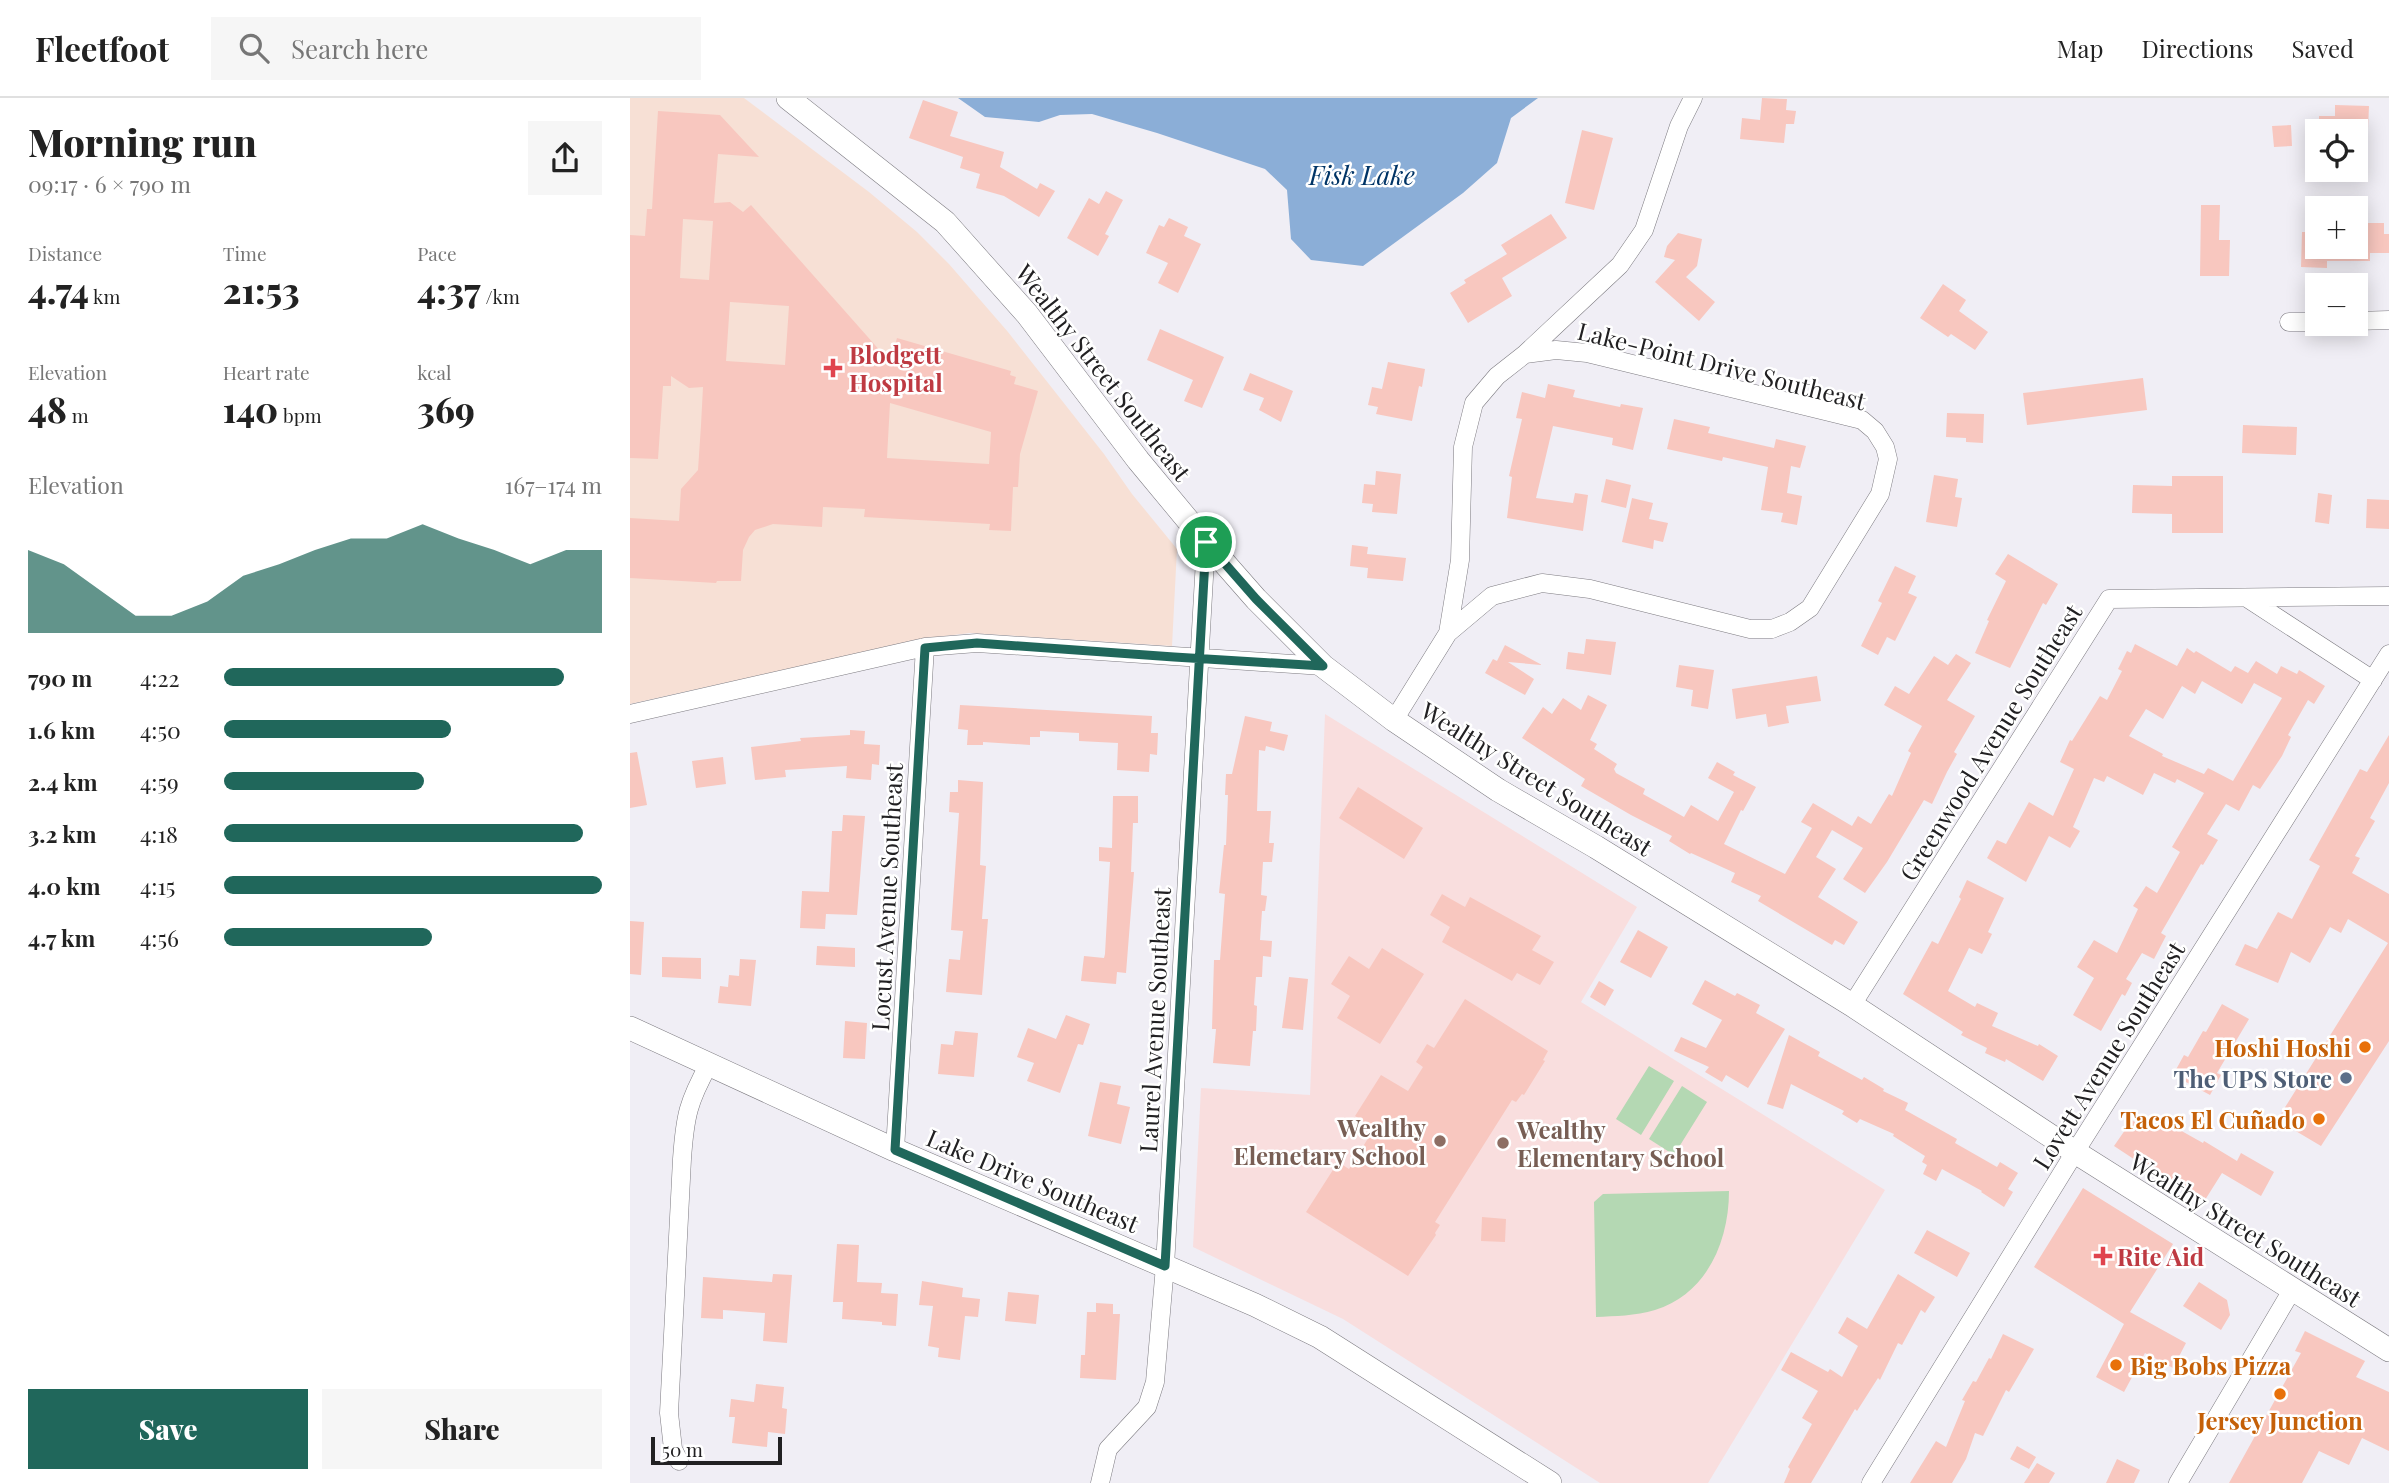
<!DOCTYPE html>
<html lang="en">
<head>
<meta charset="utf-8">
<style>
	:root { --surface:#fff; --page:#f6f6f6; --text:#222; --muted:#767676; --line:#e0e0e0; --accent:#20675b }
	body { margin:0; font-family:"Playfair Display",serif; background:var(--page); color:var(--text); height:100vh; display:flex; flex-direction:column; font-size:26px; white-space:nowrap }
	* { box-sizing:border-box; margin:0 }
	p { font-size:23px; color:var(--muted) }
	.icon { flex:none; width:38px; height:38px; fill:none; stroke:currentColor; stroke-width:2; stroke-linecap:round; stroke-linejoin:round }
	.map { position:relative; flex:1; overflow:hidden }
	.panel { display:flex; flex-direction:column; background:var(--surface); width:630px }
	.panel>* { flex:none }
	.fabs { position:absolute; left:1675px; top:21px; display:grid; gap:14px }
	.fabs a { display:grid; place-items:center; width:63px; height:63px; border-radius:0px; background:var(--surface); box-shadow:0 4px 18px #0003; font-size:35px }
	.scale { position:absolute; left:21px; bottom:18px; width:131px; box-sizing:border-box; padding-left:7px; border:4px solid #212022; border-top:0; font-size:19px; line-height:24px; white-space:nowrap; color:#212022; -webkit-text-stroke:5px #fff; paint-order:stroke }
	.pin { position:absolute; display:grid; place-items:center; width:60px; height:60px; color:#fff; margin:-30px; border:4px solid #fff; border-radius:50%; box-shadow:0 2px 7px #0007 }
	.round { display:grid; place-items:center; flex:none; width:74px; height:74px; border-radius:0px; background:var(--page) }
	.overview { display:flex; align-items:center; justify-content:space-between; height:119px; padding:0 28px }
	h1 { font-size:38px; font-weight:800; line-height:52px }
	.figures { display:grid; grid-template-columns:repeat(3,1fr); gap:10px; height:119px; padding:7px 28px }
	.figures div { display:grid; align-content:center }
	.figures b { font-size:35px; font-weight:800 }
	.figures small { font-size:19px; font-weight:400 }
	.figures p { font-size:19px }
	.chart { height:196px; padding:14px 28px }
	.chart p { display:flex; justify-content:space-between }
	.chart svg { width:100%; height:126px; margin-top:7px; fill:var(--accent); opacity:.7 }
	.cta { display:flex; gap:14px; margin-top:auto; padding:14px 28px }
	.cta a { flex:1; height:80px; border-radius:0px; background:var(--accent); color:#fff; font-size:28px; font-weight:800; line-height:80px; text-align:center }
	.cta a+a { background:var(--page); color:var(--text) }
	ul { padding:0 28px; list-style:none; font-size:23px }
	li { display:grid; grid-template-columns:112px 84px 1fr; align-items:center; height:52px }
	li i { height:18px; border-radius:9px; background:var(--accent) }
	header { display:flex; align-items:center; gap:42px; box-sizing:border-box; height:98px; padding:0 35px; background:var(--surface); border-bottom:2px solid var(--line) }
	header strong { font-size:33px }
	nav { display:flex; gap:38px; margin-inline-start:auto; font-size:24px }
	.search { width:490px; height:63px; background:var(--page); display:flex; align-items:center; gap:18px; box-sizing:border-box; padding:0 24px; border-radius:0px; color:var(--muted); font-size:26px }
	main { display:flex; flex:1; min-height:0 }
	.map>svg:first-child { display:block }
	.education { fill:#f9dede }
	.medical { fill:#f7e0d5 }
	.green { fill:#b4d8b3 }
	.water { fill:#8baed7 }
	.building { fill:#f8c7bf; fill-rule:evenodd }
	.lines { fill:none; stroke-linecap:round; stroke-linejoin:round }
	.minor-casing { stroke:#7d7b81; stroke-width:19 }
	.major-casing { stroke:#7d7b81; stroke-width:24 }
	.minor { stroke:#fff; stroke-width:18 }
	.major { stroke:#fff; stroke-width:23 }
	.route-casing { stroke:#fff; stroke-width:14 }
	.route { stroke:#20675b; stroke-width:9 }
	.health-dot { fill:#e0444e; stroke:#fff; stroke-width:2.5 }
	.food-dot { fill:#e8710a; stroke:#fff; stroke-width:2.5 }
	.service-dot { fill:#5c6f8a; stroke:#fff; stroke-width:2.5 }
	.education-dot { fill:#8d6e63; stroke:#fff; stroke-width:2.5 }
	.labels { text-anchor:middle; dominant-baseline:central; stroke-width:5; stroke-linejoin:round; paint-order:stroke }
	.health-label { font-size:24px; font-weight:bold; fill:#be3a42; stroke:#fff; text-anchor:start }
	.street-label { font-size:24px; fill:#212022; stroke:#fff }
	.food-label { font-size:24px; font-weight:bold; fill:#c56008; stroke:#fff; text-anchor:end }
	.service-label { font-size:24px; font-weight:bold; fill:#4e5e75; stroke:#fff; text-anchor:end }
	.education-label { font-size:24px; font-weight:bold; fill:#785e54; stroke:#fff; text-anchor:end }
	.water-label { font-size:26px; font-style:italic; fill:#003466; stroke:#fff }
</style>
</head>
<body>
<header>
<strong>Fleetfoot</strong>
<div class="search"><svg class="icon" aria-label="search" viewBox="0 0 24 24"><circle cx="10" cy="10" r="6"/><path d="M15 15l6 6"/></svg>Search here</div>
<nav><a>Map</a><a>Directions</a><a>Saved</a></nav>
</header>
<main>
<section class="panel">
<div class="overview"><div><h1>Morning run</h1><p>09:17 · 6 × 790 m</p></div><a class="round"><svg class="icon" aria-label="share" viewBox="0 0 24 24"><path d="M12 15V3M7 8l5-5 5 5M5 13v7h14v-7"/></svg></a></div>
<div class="figures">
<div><p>Distance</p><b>4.74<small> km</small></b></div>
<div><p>Time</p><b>21:53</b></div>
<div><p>Pace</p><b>4:37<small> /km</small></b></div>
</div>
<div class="figures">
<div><p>Elevation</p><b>48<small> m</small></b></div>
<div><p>Heart rate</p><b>140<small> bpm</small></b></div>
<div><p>kcal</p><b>369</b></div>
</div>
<div class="chart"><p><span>Elevation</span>167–174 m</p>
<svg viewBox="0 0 160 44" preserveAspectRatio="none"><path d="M0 44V15L10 20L20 29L30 38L40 38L50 33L60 24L70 20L80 15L90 11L100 11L110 6L120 11L130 15L140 20L150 15L160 15V44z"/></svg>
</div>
<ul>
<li><b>790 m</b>4:22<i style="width:90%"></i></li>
<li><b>1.6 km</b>4:50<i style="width:60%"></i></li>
<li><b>2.4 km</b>4:59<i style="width:53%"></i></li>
<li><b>3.2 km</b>4:18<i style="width:95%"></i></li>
<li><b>4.0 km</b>4:15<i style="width:100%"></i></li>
<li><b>4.7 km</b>4:56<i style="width:55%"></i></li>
</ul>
<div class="cta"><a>Save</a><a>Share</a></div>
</section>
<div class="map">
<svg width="1759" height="1385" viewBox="0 0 1759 1385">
	<rect width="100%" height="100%" fill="#f0eef5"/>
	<path class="education" d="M695,616L1007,809L951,904L1255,1092L1078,1385H970L713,1221L563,1149L571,990L680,997Z"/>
	<path class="medical" d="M0,0H114L239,94L287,134L319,166L378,234L474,356L502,396L547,451L542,548L340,535L298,540L0,606Z"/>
	<path class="green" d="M1019,968L1044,983L1011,1037L986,1021Z
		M1052,988L1077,1004L1044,1057L1019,1041Z
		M1099,1093C1099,1143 1077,1196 1025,1212C1005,1218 985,1218 966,1219L964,1104L973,1096Z"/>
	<path class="water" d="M328,0H908L881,20L867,65L833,95L733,168L681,162L661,141L657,92L635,71L527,35L462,16L430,17L409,24L355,19Z"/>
	<path class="building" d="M1132,0L1157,1L1156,12L1166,13L1164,26H1156L1154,45L1110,41L1112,20L1130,22Z
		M293,2L328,14L320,38L374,54L370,69L407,91L410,85L425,93L409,119L374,98L346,90L350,76L330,70L333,59L279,40Z
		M1705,7L1739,8L1738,31L1689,33V18H1705Z
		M28,13L90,17L129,59L88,56L84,105L100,104L113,114L121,107L260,264L267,240L381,273L380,277L386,279L384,286L408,293L390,356L388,389H383L381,433L359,432L360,426L234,419L235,411L193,409L192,429L143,426L125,432L119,439L113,452L111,483H87L86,485L0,480V420L49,423L51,391L68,372L71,327L73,289L59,290L41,278V288H33L28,361L0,360V137L15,138L17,111H22ZM53,121L83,123L79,182L50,180ZM100,204L159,208L155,267L96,263ZM260,305L361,334L359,366L257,360Z
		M1661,27L1662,48L1644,49L1642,28Z
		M952,32L983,40L964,112L935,105Z
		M476,93L493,102L475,136L479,138L468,158L437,140L459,100L469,106Z
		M1571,107H1590L1589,142H1600L1599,178H1570Z
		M921,116L937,140L872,180L882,198L838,225L820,195L836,185L834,182L877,156L871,147Z
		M539,120L558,129L554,138L571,146L548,195L528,185L538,165L516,155L529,127L534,129Z
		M1726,125H1754V136H1759V155H1740V163H1697V170L1671,169L1672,134H1687V149H1726Z
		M1048,135L1072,141L1067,168L1056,179L1085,204L1069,223L1025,184L1045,162L1034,159L1037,148Z
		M1313,186L1336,202L1329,213L1358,234L1345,252L1321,236L1318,239L1290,220Z
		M530,231L594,259L572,310L554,303L563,282L517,262Z
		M758,264L795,271L792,289L789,288L782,323L746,316L748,309L738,307L742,289L752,291Z
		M620,275L663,293L651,324L629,312L634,300L613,292Z
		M1513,280L1517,312L1397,327L1393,295Z
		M918,286L945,292L943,299L990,309L991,306L1013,310L1003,352L982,347L983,340L923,328L906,400L943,405L945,395L958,397L953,433L877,420L882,379L879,378L892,321L886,320L892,294L915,300Z
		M1317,315L1354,316L1353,345L1336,344V340L1316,339Z
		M1044,321L1080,329L1078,335L1144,350L1146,341L1176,348L1170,370L1161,368L1157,395L1172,398L1167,427L1151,424L1153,415L1131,412L1138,369L1093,359L1092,363L1037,351Z
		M1613,327L1667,329L1666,357L1612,355Z
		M746,373L771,376L767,416L742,414L743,406L732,405L734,386L745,387Z
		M1304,377L1328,381L1325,399L1332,400L1327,429L1296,424Z
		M1542,378H1593V435H1542V416L1502,415L1503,387L1542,388Z
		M976,381L1001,387L996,410L971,404Z
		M1688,395L1702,397L1699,426L1685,424Z
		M1002,400L1023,405L1019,421L1038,425L1033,444L1024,442L1023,451L992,444Z
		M1737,401L1759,402V431L1736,430Z
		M722,447L738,449L737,456L776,460L773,483L737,480L738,470L720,468Z
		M1378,456L1428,486L1416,507L1413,505L1380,570L1345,555L1359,523L1357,522L1376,483L1365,476Z
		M1265,468L1286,478L1278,495L1287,499L1265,543L1257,539L1248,557L1231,548L1252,505L1248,503Z
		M956,541L986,544L981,577L936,571L938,554L954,556Z
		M1505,546L1547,568L1557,550L1564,555L1566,553L1601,574L1605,568L1618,575L1626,563L1647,576L1651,568L1667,576L1669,572L1695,588L1684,606L1678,602L1658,637L1661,639L1652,658L1630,691L1623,687L1609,713L1596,706L1577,736L1588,742L1573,767L1571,766L1531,835L1536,838L1524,861L1512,855L1496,881L1502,885L1495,898L1492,896L1471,933L1443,917L1464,880L1447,869L1464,842L1487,855L1508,811L1503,808L1516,788L1527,795L1550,754L1542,749L1574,695L1547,681L1545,685L1524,675L1513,697L1477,678L1474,684L1464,680L1443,729L1450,733L1440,750L1419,738L1396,784L1357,760L1367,742L1376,746L1399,704L1423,718L1444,671L1430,664L1440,642L1442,643L1470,598L1477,602L1492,573L1488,571L1497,553L1501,555ZM1572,583L1612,606L1624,585L1652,600L1603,683L1578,670L1574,676L1532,658L1533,656L1499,638L1516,611L1533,621L1552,588L1565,596Z
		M875,547L912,567L878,564L904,581L895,597L855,575L863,561L867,563Z
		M1326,556L1341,565L1317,602L1345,618L1324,654L1327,656L1317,674L1302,706L1294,702L1257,764L1235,795L1213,781L1233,750L1202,732L1186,759L1206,771L1188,799L1228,824L1214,847L1205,842L1202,847L1128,803L1131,798L1101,784L1105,775L1061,755L1060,756L1039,743L1042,738L1001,717L951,688L955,681L892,640L913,609L922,616L933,600L951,612L958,597L977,607L960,642L967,646L964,651L987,666L984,671L986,675L1015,691L1013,696L1054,719L1061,707L1088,723L1104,694L1078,680L1087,664L1105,674L1103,677L1126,689L1113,713L1111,712L1094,746L1155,776L1182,730L1171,724L1183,705L1222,728L1228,718L1241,726L1259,696L1262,698L1281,655L1278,653L1292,628L1254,607L1265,588L1279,596L1304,558L1318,567Z
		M1049,567L1084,572L1078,611L1061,608L1063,592L1046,589Z
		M1187,578L1191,603L1156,608L1159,625L1138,629L1136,616L1106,621L1102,591Z
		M330,607L522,618L521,635H528L527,657L520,656L519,674L487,672L488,645L449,643V635L410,633V639H400V647L353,644V647H337L338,632L328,631Z
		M615,618L642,624L640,633L658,637L654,653L636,648L635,653L629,652L627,713H641L639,745H644L642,764H633L631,797L637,798L635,813H632L630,842L642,843L641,859L633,858L632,879H626L624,907L627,908L626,933H623L620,968L583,965L586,931H582L584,862H590L594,809L595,796L589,795L594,747H596L598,697H595L596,676H602Z
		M220,632L235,633L234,646L250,647L249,667L242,666L241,682L216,680L217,668L155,672L156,679L125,682L121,649L171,643L170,640L220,637Z
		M1759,637V685L1740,720L1745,723L1725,758L1730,760L1722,775L1759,796V943L1691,1048L1647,1022L1758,845L1718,821L1711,835L1700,829L1680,865L1661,854L1648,885L1605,867L1615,846L1627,851L1648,814L1662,821L1690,768L1679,762L1730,671L1737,674Z
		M7,654L17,707L0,710V655Z
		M93,659L96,686L66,690L62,663Z
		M328,682L353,684L350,767L356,768L352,821H358L352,897L316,894L319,861L330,862L333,833L321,832L329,715L319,714L320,694H328Z
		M728,689L793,730L774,761L709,720Z
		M483,698H508V725H503L501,774H504L496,875L487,874L486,886L451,883L454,858L474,860L475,856L480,764L469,763V749L482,750Z
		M213,717L235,718L227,817L196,816L195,831L170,830L172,793L199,794L202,733H212Z
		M1337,782L1374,800L1358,834L1362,836L1352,856L1339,850L1318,893L1345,909L1347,905L1368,915L1362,928L1408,948L1409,946L1428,958L1413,983L1376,961L1375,964L1355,955L1357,950L1331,937L1333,934L1273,896L1302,843L1308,846L1331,801L1329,799Z
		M812,796L835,809L840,799L911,838L902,852L924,864L910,887L887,875L882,883L812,844L820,829L800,817Z
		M0,823L14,824L11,877L0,876Z
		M1008,832L1038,849L1021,880L990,864Z
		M187,848L225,850V869L186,867Z
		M752,850L794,876L750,946L707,920L720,898L701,886L719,858L739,871Z
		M32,859L71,860V881L32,879Z
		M110,861L126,862L121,908L88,905L90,888L98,889L99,877L109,878Z
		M659,879L678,881L673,932L652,930Z
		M1075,882L1105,898L1107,895L1130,907L1126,915L1155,931L1118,990L1096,977L1092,984L1075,974L1079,969L1044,953L1051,939L1076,950L1092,922L1062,906Z
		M969,883L984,892L975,908L960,899Z
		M835,901L918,953L913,962L915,963L894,997L892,996L886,1004L882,1002L805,1124L810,1127L805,1135L806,1137L778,1178L676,1114L708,1064L719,1071L742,1034L730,1027L733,1023L725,1018L751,977L778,993L793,969L786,964L797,946L804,950Z
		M1592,906L1619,921L1587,975L1591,977L1580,997L1543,977L1554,957L1558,959L1573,933L1576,934Z
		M436,917L460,926L453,947L448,946L430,995L397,983L404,965L387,959L398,930L426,941Z
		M215,923L237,925L235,961L213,960Z
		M325,933L348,935L344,979L308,976L311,946L323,947Z
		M1159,937L1190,954L1188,958L1232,982L1234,979L1254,991L1253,993L1278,1005L1275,1012L1327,1041L1325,1045L1367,1069L1370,1064L1388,1075L1378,1091L1383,1094L1374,1109L1351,1094L1352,1093L1312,1071L1306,1083L1293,1076L1297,1067L1292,1064L1295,1058L1263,1038L1264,1036L1230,1021L1227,1025L1212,1016L1214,1013L1161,986L1153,1011L1137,1006Z
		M470,984L491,988L487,1006L500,1009L491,1046L458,1038Z
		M1509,1020L1524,1031L1532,1022L1573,1045L1574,1043L1607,1063L1611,1055L1644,1074L1631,1098L1592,1075L1575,1102L1527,1072L1525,1075L1484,1048L1502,1022L1506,1025Z
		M1453,1090L1543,1146L1500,1214L1556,1245L1543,1270L1515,1255L1494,1294L1466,1279L1494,1226L1404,1169Z
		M852,1119L876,1121L875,1144L851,1143Z
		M1297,1132L1340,1155L1327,1179L1284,1155Z
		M207,1146L229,1147L227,1184L252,1185L251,1195L268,1196L266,1228L252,1227V1224L212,1221L213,1204H203Z
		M143,1176L162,1177L157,1245L133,1243L135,1215L93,1212V1221L71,1220L73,1179L142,1184Z
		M1268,1176L1305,1199L1295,1215L1291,1212L1272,1247L1268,1245L1250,1282L1248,1280L1227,1313L1225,1311L1181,1385H1154L1160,1371L1158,1369L1182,1326L1172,1320L1188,1293L1151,1272L1161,1254L1198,1274L1200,1271L1212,1279L1228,1248L1208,1235L1217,1219L1237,1231Z
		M292,1183L333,1190L332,1199L350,1201L348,1219L335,1218L330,1262L308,1259L309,1250L298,1248L303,1208L289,1207Z
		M1569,1184L1597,1202L1600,1217L1591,1232L1553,1208Z
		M378,1194L409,1197L406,1226L375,1223Z
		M466,1205L483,1206V1216H490L486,1282L450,1280L451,1257H455L457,1214H466Z
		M1675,1233L1735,1263L1726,1279L1759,1294V1353L1732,1340L1719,1367L1689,1353L1672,1385H1599L1671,1255L1665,1253Z
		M1373,1236L1404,1251L1379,1294L1376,1292L1353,1338L1345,1335L1336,1361L1322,1385H1280L1306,1343L1316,1349L1335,1303L1332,1302L1343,1283L1346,1284L1359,1260L1361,1261Z
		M126,1286L154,1289L152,1310L157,1311L155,1336L138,1334L137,1349L102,1345L105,1319H99L101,1301L124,1304Z
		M1387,1348L1406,1359L1399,1371L1380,1361Z
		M1487,1361L1510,1372L1504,1385H1476Z
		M1407,1365L1425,1375L1419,1385H1394Z"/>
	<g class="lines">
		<g class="minor-casing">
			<path id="minor" d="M1726,223L1759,222
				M1659,224H1687
				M1617,500L1743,582
				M818,535L830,462L833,349L844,305L867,278L895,256L990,167L1014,132L1049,28L1063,0
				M0,616L295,549L347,545L693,568
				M764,622L818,535L862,498L912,485L960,491L1120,531H1142L1160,524L1180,510L1250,396L1258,361L1255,349L1245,333L1232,322L957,255L926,252L895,256
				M1222,907L1479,501L1759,498
				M265,1052L295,549
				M49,1363L43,1351L39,1315L52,1061C55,1018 58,1004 79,966
				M470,1385L478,1351L517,1309L525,1284L535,1168L576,444
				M1241,1385L1445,1054L1759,556
				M1548,1385L1662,1192"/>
		</g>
		<g class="major-casing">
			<path id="major" d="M158,0L315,124L397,216L508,362L576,444L626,501L693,568L764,622L868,692L966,749L1222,907L1445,1054L1759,1252
				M0,930L265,1052L625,1207L690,1239L920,1385"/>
		</g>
		<use href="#minor" class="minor"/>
		<use href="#major" class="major"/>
	</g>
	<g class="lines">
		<g class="route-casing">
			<path id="route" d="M576,444L535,1168L265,1052L295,550L347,545L544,559C594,562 644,565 693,568L626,501L576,444"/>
		</g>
		<use href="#route" class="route"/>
	</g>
	<g class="health-dot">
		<path d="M199.5 259.5h7v7h7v7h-7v7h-7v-7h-7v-7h7z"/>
		<path d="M1469.5 1147.5h7v7h7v7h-7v7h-7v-7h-7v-7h7z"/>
	</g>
	<g class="food-dot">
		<circle cx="1735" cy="949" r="7"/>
		<circle cx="1689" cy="1021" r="7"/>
		<circle cx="1486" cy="1267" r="7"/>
		<circle cx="1650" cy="1296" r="7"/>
	</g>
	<circle class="service-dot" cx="1716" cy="980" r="7"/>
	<g class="education-dot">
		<circle cx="810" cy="1043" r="7"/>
		<circle cx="873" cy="1045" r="7"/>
	</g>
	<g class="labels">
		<g class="health-label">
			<text x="219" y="256">Blodgett<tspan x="219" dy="28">Hospital</tspan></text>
			<text x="1487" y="1158">Rite Aid</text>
		</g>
		<g class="street-label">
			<text transform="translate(1092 267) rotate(14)">Lake-Point Drive Southeast</text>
			<text transform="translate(474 274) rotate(52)">Wealthy Street Southeast</text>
			<text transform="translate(1360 644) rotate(-58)">Greenwood Avenue Southeast</text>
			<text transform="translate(907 680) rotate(32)">Wealthy Street Southeast</text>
			<text transform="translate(256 799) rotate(-87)">Locust Avenue Southeast</text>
			<text transform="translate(524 922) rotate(-87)">Laurel Avenue Southeast</text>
			<text transform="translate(1478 957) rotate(-58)">Lovett Avenue Southeast</text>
			<text transform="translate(403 1082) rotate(23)">Lake Drive Southeast</text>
			<text transform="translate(1616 1131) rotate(32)">Wealthy Street Southeast</text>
		</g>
		<g class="food-label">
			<text x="1721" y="949">Hoshi Hoshi</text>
			<text x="1675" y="1021">Tacos El Cuñado</text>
			<text x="1500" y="1267" text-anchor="start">Big Bobs Pizza</text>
			<text x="1650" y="1322" text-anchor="middle">Jersey Junction</text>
		</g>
		<g class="service-label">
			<text x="1702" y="980">The UPS Store</text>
		</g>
		<g class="education-label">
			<text x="796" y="1029">Wealthy<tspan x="796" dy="28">Elemetary School</tspan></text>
			<text x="887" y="1031" text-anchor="start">Wealthy<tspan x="887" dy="28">Elementary School</tspan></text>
		</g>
		<g class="water-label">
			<text x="732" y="76">Fisk Lake</text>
		</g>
	</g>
</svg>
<div class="fabs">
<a><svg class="icon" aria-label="locate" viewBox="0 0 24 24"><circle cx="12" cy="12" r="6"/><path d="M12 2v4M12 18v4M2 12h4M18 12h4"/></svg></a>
<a>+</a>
<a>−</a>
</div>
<div class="scale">50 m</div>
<div class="pin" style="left:576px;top:444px;background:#1e9e55"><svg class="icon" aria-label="arrive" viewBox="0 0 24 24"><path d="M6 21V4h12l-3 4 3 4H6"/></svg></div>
</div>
</main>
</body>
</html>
